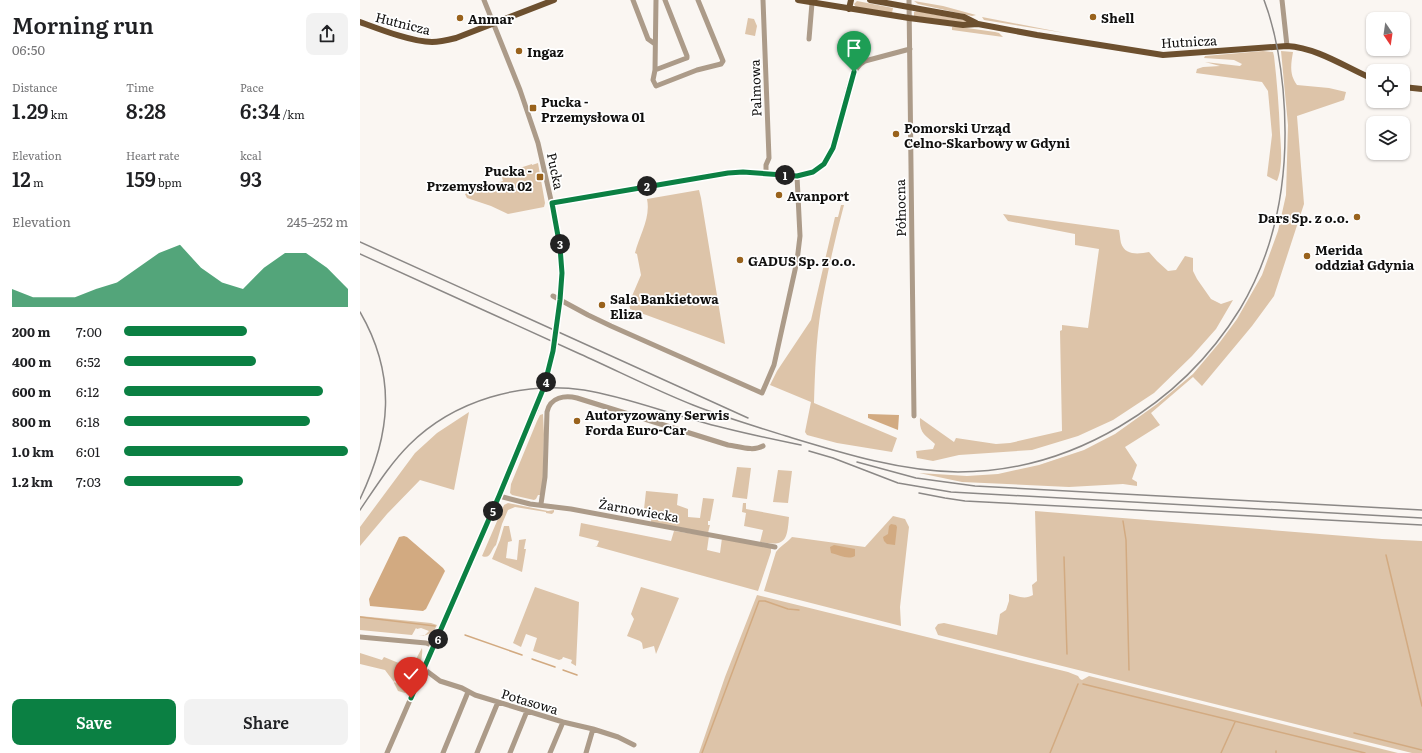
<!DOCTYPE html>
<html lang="en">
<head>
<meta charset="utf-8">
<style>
	:root { --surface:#fff; --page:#f2f2f2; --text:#202124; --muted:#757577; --accent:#0b8043 }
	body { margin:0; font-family:Literata,serif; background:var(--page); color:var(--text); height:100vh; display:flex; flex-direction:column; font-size:15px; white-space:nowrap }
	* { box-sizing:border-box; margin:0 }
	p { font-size:13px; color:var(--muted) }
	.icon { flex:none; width:22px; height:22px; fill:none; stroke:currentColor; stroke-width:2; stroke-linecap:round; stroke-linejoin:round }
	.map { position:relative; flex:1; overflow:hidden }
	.side { display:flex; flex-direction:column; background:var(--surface); width:360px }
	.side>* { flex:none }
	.needle { width:26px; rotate:167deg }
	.controls { position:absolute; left:1006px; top:12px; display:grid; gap:8px }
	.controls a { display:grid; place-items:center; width:44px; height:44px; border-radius:8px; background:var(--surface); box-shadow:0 1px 3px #0004; font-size:20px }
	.pin { position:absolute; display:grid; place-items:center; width:34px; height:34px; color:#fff; margin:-41px -17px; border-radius:50% 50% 50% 0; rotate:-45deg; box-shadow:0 0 4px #0007 }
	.pin .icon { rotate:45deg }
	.km { position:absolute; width:20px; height:20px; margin:-10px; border-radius:50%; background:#222; color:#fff; font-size:11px; line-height:20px; text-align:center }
	.round { display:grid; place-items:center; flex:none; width:42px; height:42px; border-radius:8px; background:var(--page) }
	.summary { display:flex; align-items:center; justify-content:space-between; height:68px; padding:0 12px }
	h1 { font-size:22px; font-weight:600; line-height:30px }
	.figures { display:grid; grid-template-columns:repeat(3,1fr); gap:6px; height:68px; padding:4px 12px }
	.figures div { display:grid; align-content:center }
	.figures b { font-size:20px; font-weight:600 }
	.figures small { font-size:11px; font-weight:400 }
	.figures p { font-size:11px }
	.chart { height:112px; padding:8px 12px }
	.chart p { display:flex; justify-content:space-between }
	.chart svg { width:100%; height:72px; margin-top:4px; fill:var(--accent); opacity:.7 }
	.cta { display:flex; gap:8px; margin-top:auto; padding:8px 12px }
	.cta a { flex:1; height:46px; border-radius:8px; background:var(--accent); color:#fff; font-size:16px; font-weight:600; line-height:46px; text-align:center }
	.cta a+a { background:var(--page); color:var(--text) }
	ul { padding:0 12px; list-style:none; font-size:13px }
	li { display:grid; grid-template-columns:64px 48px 1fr; align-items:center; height:30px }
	li i { height:10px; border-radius:5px; background:var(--accent) }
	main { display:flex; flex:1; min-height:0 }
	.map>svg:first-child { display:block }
	.green { fill:#ddc4a9 }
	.water { fill:#d2aa81 }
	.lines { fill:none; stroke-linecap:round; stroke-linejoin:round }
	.stream { stroke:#d2aa81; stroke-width:1.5 }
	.minor { stroke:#ac9b89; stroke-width:5 }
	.major { stroke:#6d502f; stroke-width:6 }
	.rail { stroke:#8b8886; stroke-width:1.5 }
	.minor-bridge { stroke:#ac9b89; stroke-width:5 }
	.route-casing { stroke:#fff; stroke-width:8 }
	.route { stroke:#0b8043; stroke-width:5 }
	.poi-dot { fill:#99621c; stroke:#fff; stroke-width:1.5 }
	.labels { text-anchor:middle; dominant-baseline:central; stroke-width:3.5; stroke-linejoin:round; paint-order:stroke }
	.poi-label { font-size:13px; font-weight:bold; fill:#11100f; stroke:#fff; text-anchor:start }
	.street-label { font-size:13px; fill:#11100f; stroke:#fff }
</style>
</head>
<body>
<main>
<section class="side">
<div class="summary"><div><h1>Morning run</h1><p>06:50</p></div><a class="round"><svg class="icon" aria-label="share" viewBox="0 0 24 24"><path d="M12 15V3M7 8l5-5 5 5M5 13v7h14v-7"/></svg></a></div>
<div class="figures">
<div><p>Distance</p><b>1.29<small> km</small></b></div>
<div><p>Time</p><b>8:28</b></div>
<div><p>Pace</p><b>6:34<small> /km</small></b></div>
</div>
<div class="figures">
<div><p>Elevation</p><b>12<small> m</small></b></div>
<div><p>Heart rate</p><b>159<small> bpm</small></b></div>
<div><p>kcal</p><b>93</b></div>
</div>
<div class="chart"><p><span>Elevation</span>245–252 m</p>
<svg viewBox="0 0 160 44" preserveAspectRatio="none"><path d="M0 44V33L10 38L20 38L30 38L40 33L50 29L60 20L70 11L80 6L90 20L100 29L110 33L120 20L130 11L140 11L150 20L160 33V44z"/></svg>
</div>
<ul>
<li><b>200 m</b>7:00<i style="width:55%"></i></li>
<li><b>400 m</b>6:52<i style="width:59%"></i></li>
<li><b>600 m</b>6:12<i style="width:89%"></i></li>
<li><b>800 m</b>6:18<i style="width:83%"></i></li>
<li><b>1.0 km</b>6:01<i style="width:100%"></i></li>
<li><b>1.2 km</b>7:03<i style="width:53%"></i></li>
</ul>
<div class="cta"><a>Save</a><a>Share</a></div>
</section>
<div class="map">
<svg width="1062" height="753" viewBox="0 0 1062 753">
	<rect width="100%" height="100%" fill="#faf6f2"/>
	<path class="green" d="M497,1L533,8L532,13L496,7L494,4Z
		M554,1L583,6L616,15L612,16L558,4Z
		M557,11L614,22V24L554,16V12Z
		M622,17L705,33L624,20Z
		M388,18L394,19L397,26L395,36L385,34Z
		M592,27H600L635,32L639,33L643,37L592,30Z
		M903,51L913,52L914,56C917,82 919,107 920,133C921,148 923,167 917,181L907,176L912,135L908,91L902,82L836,73L837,69L843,67L860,66L845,62L880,66L882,64L874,60L844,58L845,56Z
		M921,51L933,52C931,64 929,74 937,85L969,88L986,92L984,100L937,116L944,204L914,296L892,326L842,386L833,377L791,413L800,425L765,447L777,465L772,479L777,482V486L763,484L709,487L602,482L559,473L607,476L638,474L679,465L724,450L755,434L797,404L833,374L860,342L877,319L902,275L918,231L926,195L928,125Z
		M178,163L185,203L184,207L148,214L131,206L107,198L105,194L143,181L141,174L172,164V165Z
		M339,190L341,198L365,344L270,309L269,303L281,275L277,254L275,253C279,236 291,218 287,199Z
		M481,205H484C475,239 467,274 461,309C456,340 455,372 454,403L537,438L532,452L477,443L447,435L445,432L451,402L410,385L417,371L451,320L475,217H478Z
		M643,214L759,230C760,234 760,239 761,243C765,256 779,254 789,252L797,261L808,271L816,270L825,256L833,258V271L837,279L851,299L861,304L873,300L856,329L832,356L794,393L753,420L718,436L672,450L599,455L573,461L557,458L556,451L573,449L575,444C565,435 559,433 560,418L594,442L596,438L636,444L650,443L702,431L700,331L702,330V325L728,328L739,249L715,245V234L648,221Z
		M109,412L94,490L60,480L27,514L0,546V527L55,453L77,433Z
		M183,414L184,434L183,482L181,495H178L176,499L174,500L152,495L150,493L151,484L177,421L180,415Z
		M377,467L391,468L387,499L372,497Z
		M418,470L432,471L428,503L413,502Z
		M286,491L318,494L317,505L328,509V517L340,518L343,498L354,499L350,521H348V525H350L348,533L291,522L292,511L284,509Z
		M148,503L188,511L194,510V512L192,514L186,513V512L155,507L148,510L142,524L136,545C131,549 131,560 122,556L144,505Z
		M383,503H386V509L429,517C427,540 426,547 400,542L403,530L384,526L386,513L382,512Z
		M675,511L1022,539L1062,541V753H1052L578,635L575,628L578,624L584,623L637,635L640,614L646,610L649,601V594C657,596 665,600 673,595L672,585L677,581Z
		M533,516L545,519L549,527L540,607L541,626L404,591L416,552C420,546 427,543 432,537L505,547Z
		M221,523L311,541L314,531L349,536L347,550L360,553L362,538L411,548V552L398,591L235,546H237L239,541L219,536Z
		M144,526H149L152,541L148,542L146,558L157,560L159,540L166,539L164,549H166L162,572L132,559L140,540Z
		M175,587L219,602L216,666L211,663L212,660L203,657L202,659L199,660L173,651L177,638L166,634L161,647L153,643Z
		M281,587L319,598L296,654L294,646L283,649L282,643L280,641L267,636L274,619L271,614Z
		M397,595L708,672L718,676L720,679L722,680L729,676L1038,753H339L365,677Z
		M0,616L71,623L77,625C73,635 65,636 55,636H64L69,631L61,628L57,629L56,628L52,635L0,630Z
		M62,648C64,663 53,682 45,693L38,691L34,683V682L40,685L44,678L37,675L34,682L25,670L0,664V653L22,660L24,657L51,668Z"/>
	<path class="water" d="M508,414L539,415L538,430L508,418Z
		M531,524L536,525L537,527L535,545L527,544L524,541L523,537L528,534L529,526Z
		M44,536L47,537L83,568L85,571L66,609L63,611L10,606L9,599L39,537Z
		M474,545L495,549V556C488,560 479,555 471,553L470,547Z"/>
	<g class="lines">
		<path class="stream" d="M763,521L766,540L769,670
			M1026,555L1062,706
			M704,557L707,654
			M0,617L75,626
			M105,635L162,655
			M172,659L195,667
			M203,670L217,675
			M723,684L1005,753
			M994,733L1062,750
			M342,753L399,601H405L428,609L439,610
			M690,753L718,684
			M861,753L875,722
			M916,753V751"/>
		<path class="minor" d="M124,0L160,90L178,143L193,209L200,247L202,273L201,285
			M273,0L288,39L295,44
			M296,0L295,70L293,80L296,86L337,70L361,64L363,61L338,0
			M403,0L409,158L406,165V174
			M549,0L554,416
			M922,0L927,46
			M449,39L452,3
			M295,70L324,59L327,58V56L305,0
			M192,203C232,196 272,189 312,182C333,179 356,172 377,172C404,172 442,184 463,165C485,146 480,73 505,61L550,49
			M193,296L228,315L251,326L402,393L414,365L437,261L440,236L437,176
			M139,496L170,504L211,509L415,547
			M181,504L185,477L187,412C190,397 205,395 217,398L368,445C378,446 393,452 403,446
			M0,637L66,643L74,646
			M64,669L80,681L102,688L115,695L203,722L233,729L258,737L274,745
			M27,753L176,410
			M83,753L108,692
			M117,753L138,702
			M150,753L167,711
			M190,753L203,722
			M226,753L233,729"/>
		<path class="major" d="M438,0L549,18L603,25L618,24L677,35L803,55L927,46C958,48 985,67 1013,79
			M510,0L604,17L616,23
			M489,9L491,0
			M0,22C19,29 52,42 72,42C80,42 88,40 96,38L194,0
			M1043,87L1062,89"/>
		<path class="rail" d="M0,242L388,418
			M0,254C73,287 147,321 220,354C258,371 295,390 333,405C363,417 395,426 426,436C482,453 539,471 598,472C712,472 821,405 880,309C920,242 930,166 923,89C920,58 915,29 904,0
			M0,312C37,376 31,434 0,499
			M449,451L473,458L538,483L591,492L1062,518
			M497,462L556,478L615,486L1062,510
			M559,493L585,498L605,501L1062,525
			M0,510C15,488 30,464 49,445C94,400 162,381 224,390C262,396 301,411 338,421C372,431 407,438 441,445"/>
		<path class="minor-bridge" d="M176,410C191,369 198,329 201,285"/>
	</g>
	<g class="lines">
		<g class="route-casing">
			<path id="route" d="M51,698L139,496L184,387L193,351L200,300L202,273L200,247L192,203L368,173L383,172L437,176L453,172L464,164L473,148L494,72"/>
		</g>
		<use href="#route" class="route"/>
	</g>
	<g class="poi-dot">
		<circle cx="733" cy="17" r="4"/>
		<circle cx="100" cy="18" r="4"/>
		<circle cx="159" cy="51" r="4"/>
		<rect x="169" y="104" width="8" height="8" rx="2"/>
		<circle cx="536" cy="134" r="4"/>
		<rect x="176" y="173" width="8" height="8" rx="2"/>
		<circle cx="419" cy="195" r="4"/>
		<circle cx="997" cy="217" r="4"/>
		<circle cx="947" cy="256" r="4"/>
		<circle cx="380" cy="260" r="4"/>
		<circle cx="242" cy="305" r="4"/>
		<circle cx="217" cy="421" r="4"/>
	</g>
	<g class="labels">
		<g class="poi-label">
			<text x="741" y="17">Shell</text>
			<text x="108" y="18">Anmar</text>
			<text x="167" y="51">Ingaz</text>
			<text x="181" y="101">Pucka -<tspan x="181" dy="15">Przemysłowa 01</tspan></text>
			<text x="544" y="127">Pomorski Urząd<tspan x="544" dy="15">Celno-Skarbowy w Gdyni</tspan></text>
			<text x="172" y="170" text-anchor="end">Pucka -<tspan x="172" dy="15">Przemysłowa 02</tspan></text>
			<text x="427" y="195">Avanport</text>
			<text x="989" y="217" text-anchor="end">Dars Sp. z o.o.</text>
			<text x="955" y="249">Merida<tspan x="955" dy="15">oddział Gdynia</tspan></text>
			<text x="388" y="260">GADUS Sp. z o.o.</text>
			<text x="250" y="298">Sala Bankietowa<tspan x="250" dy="15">Eliza</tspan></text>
			<text x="225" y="414">Autoryzowany Serwis<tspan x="225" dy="15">Forda Euro-Car</tspan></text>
		</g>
		<g class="street-label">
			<text transform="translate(43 23) rotate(14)">Hutnicza</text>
			<text transform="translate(829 41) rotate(-3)">Hutnicza</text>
			<text transform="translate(395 88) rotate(-92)">Palmowa</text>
			<text transform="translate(196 171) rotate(78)">Pucka</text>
			<text transform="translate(540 208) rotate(-91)">Północna</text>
			<text transform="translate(279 510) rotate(10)">Żarnowiecka</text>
			<text transform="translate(170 701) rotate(17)">Potasowa</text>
		</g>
	</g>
</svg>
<div class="controls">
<a><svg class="needle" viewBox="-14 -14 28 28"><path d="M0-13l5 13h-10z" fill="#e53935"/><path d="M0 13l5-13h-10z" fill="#757577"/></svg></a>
<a><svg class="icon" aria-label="locate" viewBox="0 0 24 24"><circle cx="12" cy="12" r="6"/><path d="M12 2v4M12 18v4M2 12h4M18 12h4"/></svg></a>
<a><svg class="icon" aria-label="layers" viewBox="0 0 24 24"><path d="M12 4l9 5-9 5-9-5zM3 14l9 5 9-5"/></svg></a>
</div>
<div class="pin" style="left:494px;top:72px;background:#1e9e55"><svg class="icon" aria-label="arrive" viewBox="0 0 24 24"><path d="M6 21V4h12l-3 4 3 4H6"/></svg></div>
<div class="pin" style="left:51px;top:698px;background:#d93025"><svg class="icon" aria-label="check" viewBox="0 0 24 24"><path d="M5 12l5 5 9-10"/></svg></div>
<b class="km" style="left:425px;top:175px">1</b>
<b class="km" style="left:287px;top:186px">2</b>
<b class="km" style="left:200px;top:244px">3</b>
<b class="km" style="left:186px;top:382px">4</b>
<b class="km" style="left:133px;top:511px">5</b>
<b class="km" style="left:78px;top:639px">6</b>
</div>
</main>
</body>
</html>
